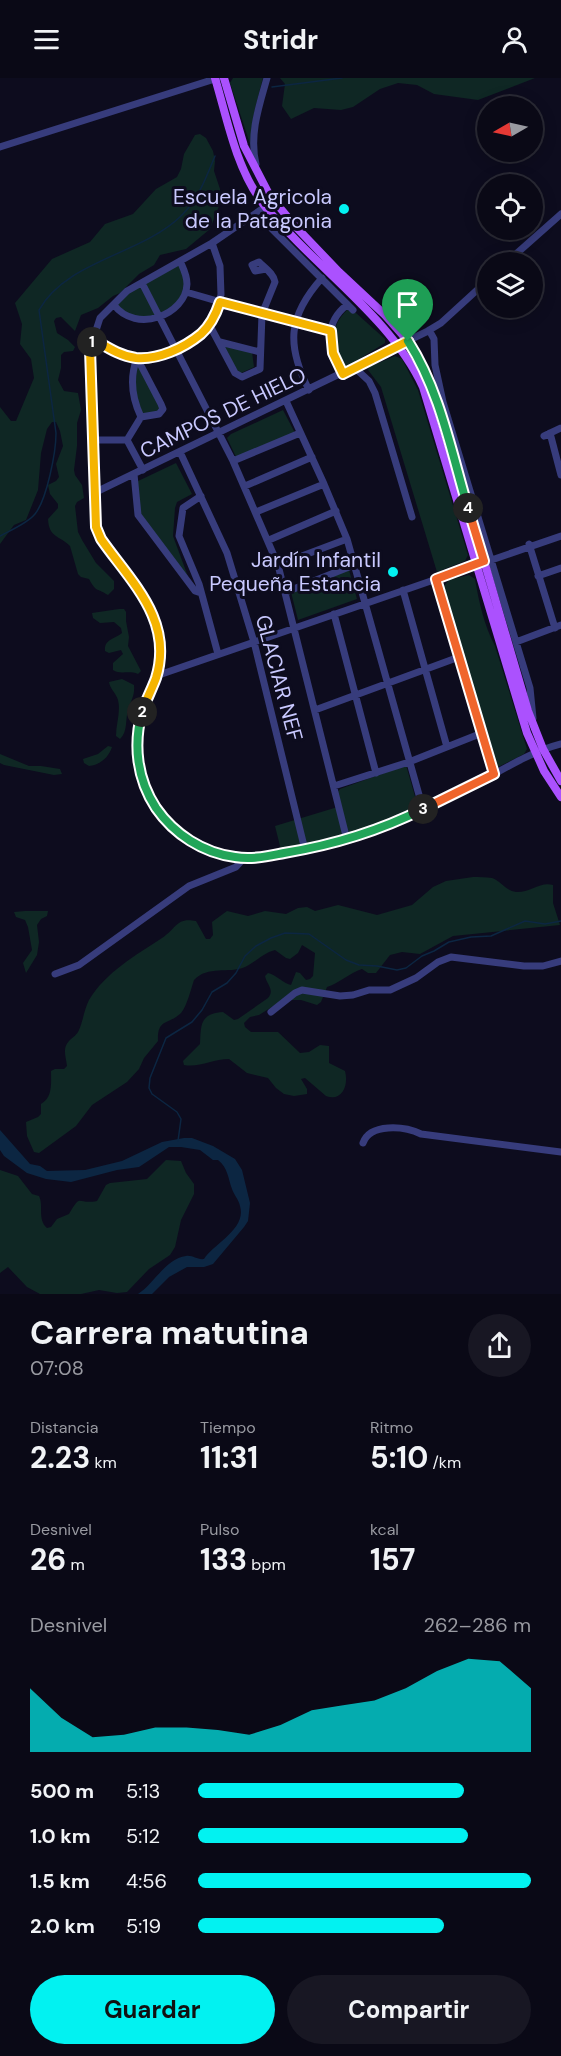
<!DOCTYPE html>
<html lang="es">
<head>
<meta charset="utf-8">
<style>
	:root { --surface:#0a0916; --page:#181723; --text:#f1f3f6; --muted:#999aa1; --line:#2a2a35; --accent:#02f2f1 }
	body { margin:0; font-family:"DM Sans",sans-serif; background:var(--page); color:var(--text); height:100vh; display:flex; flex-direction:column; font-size:22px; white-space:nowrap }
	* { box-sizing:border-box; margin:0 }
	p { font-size:20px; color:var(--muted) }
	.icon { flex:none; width:33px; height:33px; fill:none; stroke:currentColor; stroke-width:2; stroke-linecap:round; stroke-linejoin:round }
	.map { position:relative; height:1216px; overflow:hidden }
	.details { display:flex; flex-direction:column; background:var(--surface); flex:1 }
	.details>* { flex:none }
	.needle { width:39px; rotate:261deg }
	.controls { position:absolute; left:477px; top:18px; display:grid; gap:12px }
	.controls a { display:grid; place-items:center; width:66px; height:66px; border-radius:50%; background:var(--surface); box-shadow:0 3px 15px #0003,0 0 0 2px var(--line); font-size:30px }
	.pin { position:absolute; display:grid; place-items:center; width:51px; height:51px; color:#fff; margin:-62px -26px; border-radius:50% 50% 50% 0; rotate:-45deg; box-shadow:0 0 6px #0007 }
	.pin .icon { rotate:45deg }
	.km { position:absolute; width:30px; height:30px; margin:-15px; border-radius:50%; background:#222; color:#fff; font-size:16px; line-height:30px; text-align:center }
	.round { display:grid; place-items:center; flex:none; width:63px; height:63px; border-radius:32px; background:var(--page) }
	.headline { display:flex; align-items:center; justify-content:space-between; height:102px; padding:0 30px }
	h1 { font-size:33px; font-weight:700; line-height:45px }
	.figures { display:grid; grid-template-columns:repeat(3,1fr); gap:9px; height:102px; padding:6px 30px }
	.figures div { display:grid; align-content:center }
	.figures b { font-size:30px; font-weight:700 }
	.figures small { font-size:16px; font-weight:400 }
	.figures p { font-size:16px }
	.chart { height:168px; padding:12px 30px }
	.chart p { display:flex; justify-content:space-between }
	.chart svg { width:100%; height:108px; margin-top:6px; fill:var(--accent); opacity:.7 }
	.action { display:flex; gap:12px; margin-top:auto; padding:12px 30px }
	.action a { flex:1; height:69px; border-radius:36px; background:var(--accent); color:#111; font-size:24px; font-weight:700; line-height:69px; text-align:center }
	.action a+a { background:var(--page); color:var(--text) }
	ul { padding:0 30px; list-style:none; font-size:20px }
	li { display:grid; grid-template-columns:96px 72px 1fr; align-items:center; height:45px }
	li i { height:15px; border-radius:8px; background:var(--accent) }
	header { display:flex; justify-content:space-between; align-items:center; height:78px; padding:0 30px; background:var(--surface); font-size:27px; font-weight:700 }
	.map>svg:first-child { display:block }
	.green { fill:#0f2724 }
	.water { fill:#0c2642 }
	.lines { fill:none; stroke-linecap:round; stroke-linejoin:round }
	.stream { stroke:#0c2642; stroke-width:1.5 }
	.minor { stroke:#373c7c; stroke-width:7 }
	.major { stroke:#ab51fe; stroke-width:8 }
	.split-1-casing { stroke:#fff; stroke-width:12 }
	.split-2-casing { stroke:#fff; stroke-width:12 }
	.split-3-casing { stroke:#fff; stroke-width:12 }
	.split-4-casing { stroke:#fff; stroke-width:12 }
	.split-5-casing { stroke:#fff; stroke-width:12 }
	.split-1 { stroke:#f5b400; stroke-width:8 }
	.split-2 { stroke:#f5b400; stroke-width:8 }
	.split-3 { stroke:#22a559; stroke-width:8 }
	.split-4 { stroke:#f0652b; stroke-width:8 }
	.split-5 { stroke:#22a559; stroke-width:8 }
	.poi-dot { fill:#02f2f1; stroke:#0d0c1e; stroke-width:2 }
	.labels { text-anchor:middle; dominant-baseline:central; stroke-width:6; stroke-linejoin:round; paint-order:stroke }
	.poi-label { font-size:21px; fill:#c9c9ff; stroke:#0d0c1e; text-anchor:end }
	.street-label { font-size:21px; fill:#c9c9ff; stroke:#0d0c1e }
</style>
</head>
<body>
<header><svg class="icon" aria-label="menu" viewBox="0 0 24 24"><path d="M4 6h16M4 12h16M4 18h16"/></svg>Stridr<svg class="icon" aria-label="person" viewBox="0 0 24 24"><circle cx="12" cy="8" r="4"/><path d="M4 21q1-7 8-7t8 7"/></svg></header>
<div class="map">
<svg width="561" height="1216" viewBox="0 0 561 1216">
	<rect width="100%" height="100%" fill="#0d0c1e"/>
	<path class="green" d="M233,0H263C257,23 250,45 251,69L230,5Z
		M280,0H535L478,22L434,16L417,7L398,5L380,11L353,29L341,32L314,30L291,41L282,28L285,6Z
		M200,56L206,60L213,73L215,83L214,93L220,111L221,123L210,151L186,171L160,177L154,187L139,196L120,215L113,218L98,230L81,237L75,253L61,239L56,240L54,243L57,255L68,262L75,269L73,273L64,274L61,277V290L58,302L64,313L78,315L81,332L77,345V368L74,392L75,397L82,407L84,420L77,424L75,428L78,454L82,462L96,485L114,503V511L108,517C95,509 97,515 89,501L81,499L78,496L70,468C59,457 49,460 48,441L58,430V426L50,416L48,407L56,403L59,399L56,386L63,368L60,353L56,344H52L47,351L41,375L38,412L26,442L14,447L0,466V329L11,343H16L34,300L31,281L20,266L22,246L15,225L52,181L90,164L105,146L133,136L156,111L177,99L181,91L184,76L195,57Z
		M179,185C191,210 182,224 160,236L144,205Z
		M142,207L158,237L135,240L116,227L128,215Z
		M347,232L356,235L385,261V265L343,291C334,268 327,252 347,232Z
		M223,267L252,274L254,289L239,296Z
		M395,278L402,281L418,312L468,477L465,483L437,494L381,309L368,292L369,289Z
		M137,283L161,331L158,335L142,338L135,321Z
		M283,332L295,355L236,379L227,360L231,356Z
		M176,385L192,416L177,424L175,430L173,458L190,504L140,440L136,404Z
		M349,492L357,521L298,542L291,514Z
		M469,497L475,501C479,524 484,547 495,568L527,671L524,676L498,689L443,509L449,502Z
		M119,531H124L126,534V543L129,559L128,568L141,593L138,596C129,592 120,597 113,592V585L123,576L121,572L109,575L105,573C104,561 115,561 122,555L121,550L114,544L100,545L93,540L92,535Z
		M122,601L134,607C135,618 131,622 128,632C125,643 128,653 120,661L116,658C116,646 121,633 118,622C116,615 110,611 109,604Z
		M108,668L112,669C109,679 100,687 89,688L84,685L83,681L98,676Z
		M0,676L29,688H41L60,691L62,696L54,697L4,687L0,685Z
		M406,687L418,729C374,750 328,761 281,772L275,748L341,728L337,715L340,711Z
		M473,799C479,799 486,799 492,800C501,803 506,813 516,814C529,815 541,803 553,807V825L560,847L453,858L420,876L402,874L390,877L376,895H368L362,891C349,895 340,905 327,909L321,924L317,927L301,922H283L259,937L250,939L244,945L245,949L251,954H278L300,975L309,974L320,967L329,968V985L345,993C349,1007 342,1024 326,1018L305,1000L301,1001L307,1011V1016L294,1018L284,1016L276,1010L268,1000L247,995L229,981C213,981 199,990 184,987L183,983L200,966C201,946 200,936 223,934L234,942L238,941L268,920C275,912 267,907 265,898L268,895C277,897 282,905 291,907L296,894L300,895L306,902L310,901L313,898L315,875L302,867L298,875L290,881L286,880L275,872C263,875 256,884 245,889C228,896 208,887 194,902C191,911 187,928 181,935C169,947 157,940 158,963L144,980L139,991L127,1004L92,1027L76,1048L39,1075L34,1074L27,1058L26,1044L38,1039L41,1036V1026C53,1019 51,1005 51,993L55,991H64L67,988C66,979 62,970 69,963C73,959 77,957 79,952C83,943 84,932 89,922C106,894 136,877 162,860C177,850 176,839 196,843L206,861H210L213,857L212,844L227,833L248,838L265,833L286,836L298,830L307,829L315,833L338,827L377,837L412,827L433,809L446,803Z
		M25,833H48L47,838L41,841L37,847L39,864L37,877L26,895L23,885L32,872L28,849L25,842L16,839L14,834Z
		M166,1082L181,1083L186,1095L194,1106V1116L181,1142L175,1169L170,1177L149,1191L127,1214L117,1215L99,1212L81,1216H40L27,1209L8,1189L0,1195V1092L18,1098L32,1116L39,1118C44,1128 37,1141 47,1150L51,1149L57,1141L69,1136C82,1114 76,1127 97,1123L106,1107L110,1105L147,1101Z"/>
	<path class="water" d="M0,1052L30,1086L40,1088L47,1093L85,1092L122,1083L162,1064L184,1060H192L213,1068L235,1081L242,1092L250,1125L248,1143L244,1149L213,1186L204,1189H187L169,1199L152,1216H138C155,1205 165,1181 186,1178C193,1177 197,1182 204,1181C213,1166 247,1151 240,1128C239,1122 234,1117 232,1111C228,1100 228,1090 218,1082H213L200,1072L181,1069H169L139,1089L117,1092L71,1104L46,1101L27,1095L4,1078L0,1072Z"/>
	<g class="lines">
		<path class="stream" d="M272,9L342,0
			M0,458C11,452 28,445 35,436C47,421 56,374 56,355L39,232C67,182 141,177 181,138C198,122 206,100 215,78
			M178,1063L181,1041L177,1034L152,1016L149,1010L150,1000L166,960L192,944L202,932L212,914L227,905L236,895L245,878L256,868L271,860L285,855L309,856L346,882L359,887L377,888L397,892L406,890L422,878L434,873L449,864L471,859L491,858L525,843L545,846L561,843"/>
		<path class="minor" d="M0,69L218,0
			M256,86C249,57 259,28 267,0
			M265,129L212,165L127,213L100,240L90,271L96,449L101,461C132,504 170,540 157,597C150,625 136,639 137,671C138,701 152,731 174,751C191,766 213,776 235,779C252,781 268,778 284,775C348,764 406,741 463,713C495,697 526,675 561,666
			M257,136L353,232
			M507,184L561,136
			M142,205L233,383L278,487L347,762
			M186,214L262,236L331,253
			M114,227C136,256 186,237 187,206C187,197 183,190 180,183
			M209,246L235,295L242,299L260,291L262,236L275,204C274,196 265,190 259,184L252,187L255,193L266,191
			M429,252L434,261L435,287L443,324L530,610L533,640
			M93,261L119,276L137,280H148L162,277L200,257L212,241L221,217L220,188L212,165
			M220,264L260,274
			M137,280L161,326L163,331L159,336L141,339C132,320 129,301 137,280Z
			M355,290L369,303L375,315L412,439
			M343,296C331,272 321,247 347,227
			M309,312C286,267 288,238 322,200
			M286,323L324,406L347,461L423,731
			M550,355L561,397
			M544,358L561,350
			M92,362H127L143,392
			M127,362L141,339
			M180,374L227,475L254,564L305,772
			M233,383L300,355
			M134,396L138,437L195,513L201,515
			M245,408L312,379
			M94,415L426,254L441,245L488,202
			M201,418L183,430L179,458L199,506L218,576
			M256,434L324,406
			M269,462L336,433
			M529,466L555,550
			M278,487L347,461
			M538,498L561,490
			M436,501L494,696
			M403,512L447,669
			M286,514L354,487
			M334,536L376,695
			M516,564L561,547
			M156,598L561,458
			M315,632L459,579
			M334,708L409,684L482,655
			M55,896L79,887L189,808L236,789L244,780
			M271,934L295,915L302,912L340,918L353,917L369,912H390L416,900L438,884L451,879L524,888H543L561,883
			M363,1065C370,1045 404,1048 421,1056L561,1074"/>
		<path class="major" d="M215,0C227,40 235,85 259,120C268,134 280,146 292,158C336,204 396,250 423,309L527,655L544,693L561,719
			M224,0L244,68L270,118L296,149L339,194L385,237L408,263L422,285L438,326L528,633L543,671L561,703"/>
	</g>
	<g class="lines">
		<g class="split-1-casing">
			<path id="split-1" d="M92,264L93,261C107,269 120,278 136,280C158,282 184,270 201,256C210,248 216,236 220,224L331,253L333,275L343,296L408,263"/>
		</g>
		<g class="split-2-casing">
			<path id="split-2" d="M92,264L90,271L96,449L101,461C131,504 174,542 156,600C152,611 146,622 142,634"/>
		</g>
		<g class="split-3-casing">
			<path id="split-3" d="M142,634C133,667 137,701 156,730C174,756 203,775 235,779C252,782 268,778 284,775C333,767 379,753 423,731"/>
		</g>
		<g class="split-4-casing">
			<path id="split-4" d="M423,731L494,696L436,501L484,483L468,430"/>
		</g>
		<g class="split-5-casing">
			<path id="split-5" d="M408,263C440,313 451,373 468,430"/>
		</g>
		<use href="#split-1" class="split-1"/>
		<use href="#split-2" class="split-2"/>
		<use href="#split-3" class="split-3"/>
		<use href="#split-4" class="split-4"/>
		<use href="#split-5" class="split-5"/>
	</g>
	<g class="poi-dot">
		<circle cx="344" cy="131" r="6"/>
		<circle cx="393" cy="494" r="6"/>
	</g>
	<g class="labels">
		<g class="poi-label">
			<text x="332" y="119">Escuela Agricola<tspan x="332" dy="24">de la Patagonia</tspan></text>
			<text x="381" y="482">Jardín Infantil<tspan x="381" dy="24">Pequeña Estancia</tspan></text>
		</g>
		<g class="street-label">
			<text transform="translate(223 335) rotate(-26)">CAMPOS DE HIELO</text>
			<text transform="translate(279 600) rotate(75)">GLACIAR NEF</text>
		</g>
	</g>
</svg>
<div class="controls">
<a><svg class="needle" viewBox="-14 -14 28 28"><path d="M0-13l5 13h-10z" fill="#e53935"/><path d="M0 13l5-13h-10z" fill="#999aa1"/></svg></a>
<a><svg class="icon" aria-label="locate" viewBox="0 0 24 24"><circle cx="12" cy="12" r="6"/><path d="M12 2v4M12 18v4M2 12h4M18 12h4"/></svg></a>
<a><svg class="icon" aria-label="layers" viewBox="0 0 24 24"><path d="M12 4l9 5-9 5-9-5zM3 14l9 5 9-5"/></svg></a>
</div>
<div class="pin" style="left:408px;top:263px;background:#1e9e55"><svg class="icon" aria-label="arrive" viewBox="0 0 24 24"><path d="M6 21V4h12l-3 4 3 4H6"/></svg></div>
<b class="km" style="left:92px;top:264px">1</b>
<b class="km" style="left:142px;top:634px">2</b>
<b class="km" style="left:423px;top:731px">3</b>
<b class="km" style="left:468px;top:430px">4</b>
</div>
<section class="details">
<div class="headline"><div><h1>Carrera matutina</h1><p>07:08</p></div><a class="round"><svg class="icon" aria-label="share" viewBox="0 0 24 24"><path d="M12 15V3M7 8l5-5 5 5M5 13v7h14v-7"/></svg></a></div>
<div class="figures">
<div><p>Distancia</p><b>2.23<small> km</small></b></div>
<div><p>Tiempo</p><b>11:31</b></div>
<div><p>Ritmo</p><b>5:10<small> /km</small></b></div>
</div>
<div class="figures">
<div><p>Desnivel</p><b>26<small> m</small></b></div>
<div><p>Pulso</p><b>133<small> bpm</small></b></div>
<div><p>kcal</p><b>157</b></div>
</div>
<div class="chart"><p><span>Desnivel</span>262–286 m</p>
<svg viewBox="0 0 160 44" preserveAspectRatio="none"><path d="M0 44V18L10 30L20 38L30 37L40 34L50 34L60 35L70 37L80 33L90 27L100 25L110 23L120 18L130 11L140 6L150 7L160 18V44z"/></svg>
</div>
<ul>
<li><b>500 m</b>5:13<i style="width:80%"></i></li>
<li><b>1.0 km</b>5:12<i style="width:81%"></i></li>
<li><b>1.5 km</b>4:56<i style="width:100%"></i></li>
<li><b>2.0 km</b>5:19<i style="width:74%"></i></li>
</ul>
<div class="action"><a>Guardar</a><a>Compartir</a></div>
</section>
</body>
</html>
